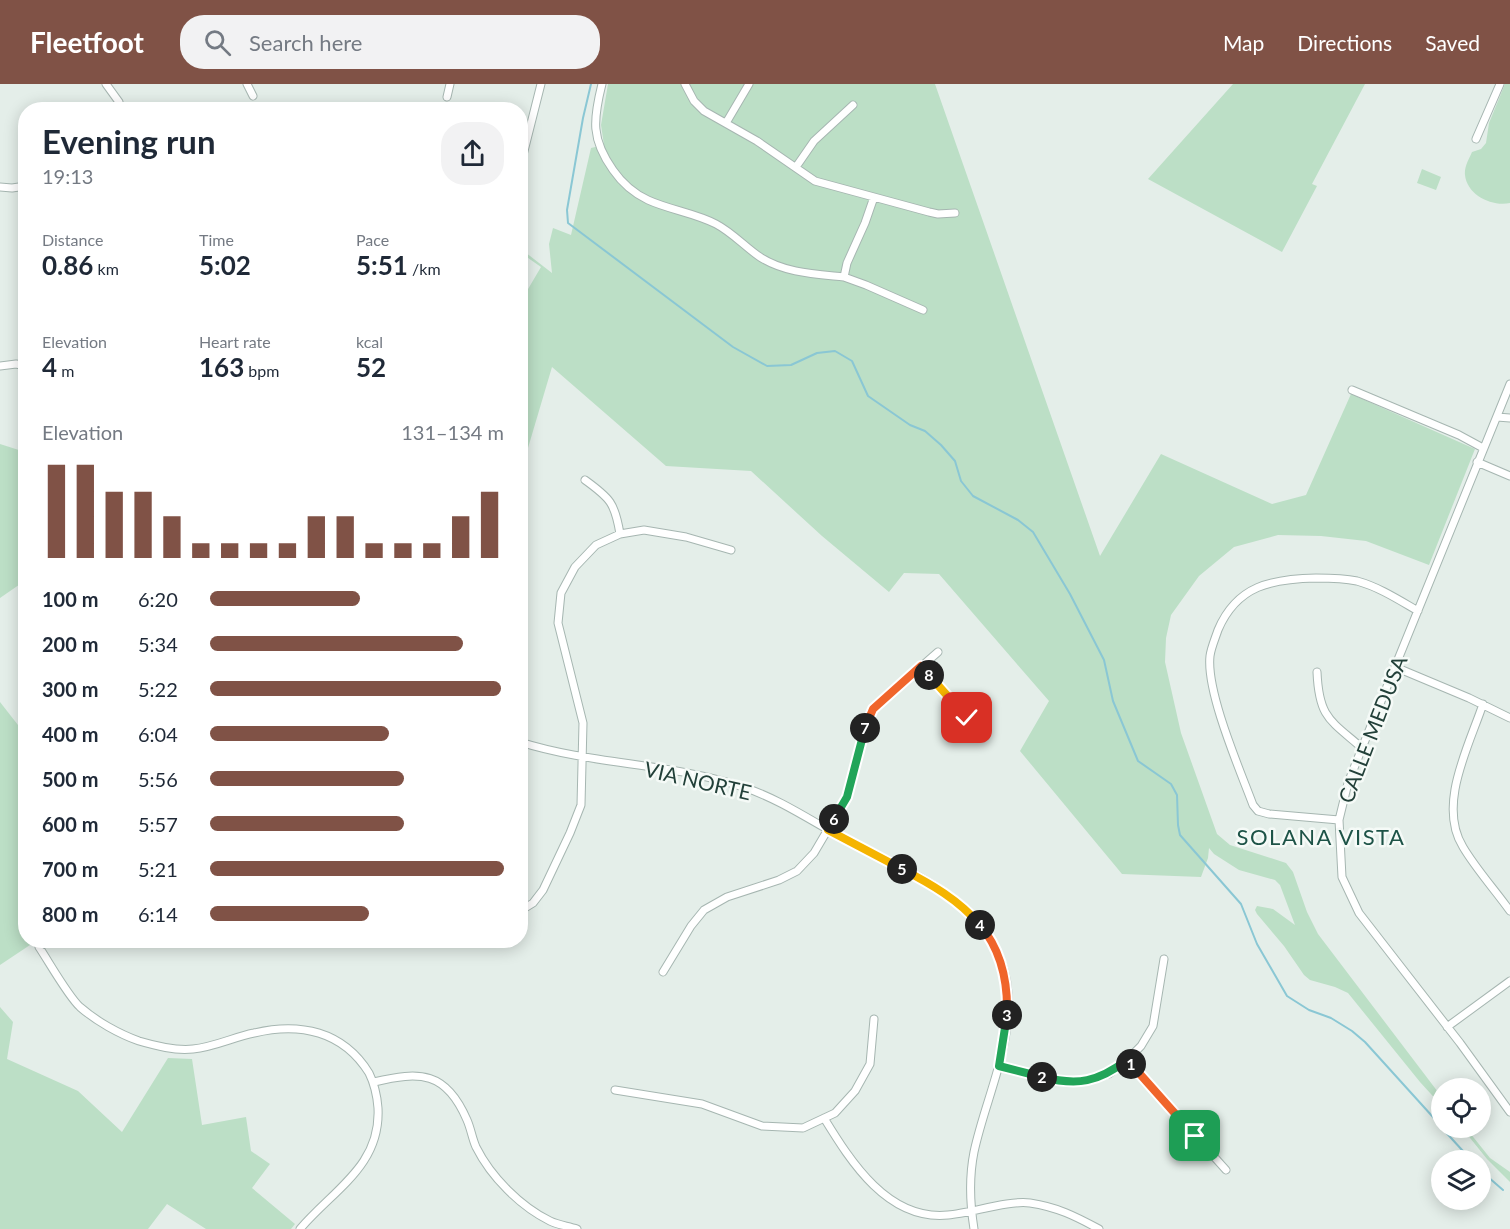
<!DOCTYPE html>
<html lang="en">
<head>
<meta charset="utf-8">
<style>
	:root { --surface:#fff; --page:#f2f2f3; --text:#1f2937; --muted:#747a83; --accent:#805246 }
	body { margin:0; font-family:Lato,sans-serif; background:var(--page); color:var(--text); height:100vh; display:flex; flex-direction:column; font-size:22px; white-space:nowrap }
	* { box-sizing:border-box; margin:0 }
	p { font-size:20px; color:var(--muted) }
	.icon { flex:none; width:33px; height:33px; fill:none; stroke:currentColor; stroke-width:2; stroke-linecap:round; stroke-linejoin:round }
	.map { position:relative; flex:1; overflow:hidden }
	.panel { position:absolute; left:18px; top:18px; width:510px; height:846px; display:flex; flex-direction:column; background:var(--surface); border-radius:24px; box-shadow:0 3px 15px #0003 }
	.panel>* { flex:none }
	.fabs { position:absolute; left:1431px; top:994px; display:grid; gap:12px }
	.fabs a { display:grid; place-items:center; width:60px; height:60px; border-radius:50%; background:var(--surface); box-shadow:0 3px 15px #0003; font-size:30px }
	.pin { position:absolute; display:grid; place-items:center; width:51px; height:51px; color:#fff; margin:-26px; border-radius:12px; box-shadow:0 3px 9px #0006 }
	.km { position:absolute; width:30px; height:30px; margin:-15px; border-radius:50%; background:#222; color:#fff; font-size:16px; line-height:30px; text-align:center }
	.round { display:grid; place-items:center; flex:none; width:63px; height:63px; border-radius:24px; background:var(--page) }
	.headline { display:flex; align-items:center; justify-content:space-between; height:102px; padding:0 24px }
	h1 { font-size:33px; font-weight:700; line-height:45px }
	.stats { display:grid; grid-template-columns:repeat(3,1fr); gap:9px; height:102px; padding:6px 24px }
	.stats div { display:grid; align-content:center }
	.stats b { font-size:26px; font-weight:700 }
	.stats small { font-size:16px; font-weight:400 }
	.stats p { font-size:16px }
	.chart { height:168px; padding:12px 24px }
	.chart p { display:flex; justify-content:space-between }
	.chart svg { width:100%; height:108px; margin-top:6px; stroke:var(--accent); stroke-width:6 }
	ul { padding:0 24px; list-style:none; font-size:20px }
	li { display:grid; grid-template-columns:96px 72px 1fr; align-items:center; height:45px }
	li i { height:15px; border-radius:8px; background:var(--accent) }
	header { display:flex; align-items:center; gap:36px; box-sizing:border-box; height:84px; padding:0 30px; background:var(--accent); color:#fff }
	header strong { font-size:28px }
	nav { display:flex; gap:33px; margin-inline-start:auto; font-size:21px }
	.search { width:420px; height:54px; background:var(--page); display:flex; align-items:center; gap:15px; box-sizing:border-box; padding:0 21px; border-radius:24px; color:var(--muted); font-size:22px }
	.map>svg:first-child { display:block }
	.green { fill:#bcdfc6 }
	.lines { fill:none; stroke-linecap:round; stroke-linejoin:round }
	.stream { stroke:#8ac7d4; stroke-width:2 }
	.minor-casing { stroke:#a6b6b1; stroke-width:9 }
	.minor { stroke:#fff; stroke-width:7 }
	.split-1-casing { stroke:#fff; stroke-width:12 }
	.split-2-casing { stroke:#fff; stroke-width:12 }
	.split-3-casing { stroke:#fff; stroke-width:12 }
	.split-4-casing { stroke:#fff; stroke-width:12 }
	.split-5-casing { stroke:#fff; stroke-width:12 }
	.split-6-casing { stroke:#fff; stroke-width:12 }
	.split-7-casing { stroke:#fff; stroke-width:12 }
	.split-8-casing { stroke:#fff; stroke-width:12 }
	.split-9-casing { stroke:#fff; stroke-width:12 }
	.split-1 { stroke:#f0652b; stroke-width:8 }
	.split-2 { stroke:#22a559; stroke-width:8 }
	.split-3 { stroke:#22a559; stroke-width:8 }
	.split-4 { stroke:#f0652b; stroke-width:8 }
	.split-5 { stroke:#f5b400; stroke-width:8 }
	.split-6 { stroke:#f5b400; stroke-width:8 }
	.split-7 { stroke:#22a559; stroke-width:8 }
	.split-8 { stroke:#f0652b; stroke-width:8 }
	.split-9 { stroke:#f5b400; stroke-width:8 }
	.labels { text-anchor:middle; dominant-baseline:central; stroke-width:5; stroke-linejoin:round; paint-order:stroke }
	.street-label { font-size:21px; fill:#224039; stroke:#f5faf7 }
	.neighbourhood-label { font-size:22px; letter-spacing:1.5px; fill:#1d5347; stroke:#f5faf7 }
</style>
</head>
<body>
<header>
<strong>Fleetfoot</strong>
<div class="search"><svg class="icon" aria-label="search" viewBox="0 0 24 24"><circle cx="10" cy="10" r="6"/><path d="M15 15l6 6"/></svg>Search here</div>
<nav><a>Map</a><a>Directions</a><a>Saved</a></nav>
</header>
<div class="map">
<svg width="1510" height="1145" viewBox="0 0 1510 1145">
	<rect width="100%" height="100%" fill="#e4eee9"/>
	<path class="green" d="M608,0H935L1100,472L1161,370L1272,420L1306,411L1351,310L1475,365L1429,481L1366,457L1321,452L1278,451L1234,463L1199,492L1171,531L1166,554L1165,578L1181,649L1217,750L1230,761L1286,779L1293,788L1307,828L1318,850L1441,1012V1021L1420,998L1348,909L1335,903L1310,896L1304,891L1284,862L1257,830L1255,826L1257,822L1273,825L1295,841L1280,801L1275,796L1239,786L1214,770L1209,764L1208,774L1201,793L1122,790L1020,667L1049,617L939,490L904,489L889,508L822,452L751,387L666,382L552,283L525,374L521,383V217L541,183L521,169V165L552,189L549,160L553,144L571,151L591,64L604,61L601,41Z
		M1233,0H1365L1312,100L1317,102L1282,168L1148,95Z
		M1505,0H1510V119C1492,123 1467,111 1465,91C1464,83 1469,75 1472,68L1481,65L1486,59L1489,39Z
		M1422,85L1441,93L1436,106L1417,99Z
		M0,360L25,368L26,496L0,514Z
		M0,618L25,650L26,856L36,857L0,881Z
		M0,923L13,938L7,975L78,1007L122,1048L168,974L192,975L202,1041L246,1033L251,1067L270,1080L252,1104L295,1140L291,1145H206L167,1120L148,1145H0Z
		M1462,1044H1466L1490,1074L1510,1088V1098L1487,1075Z"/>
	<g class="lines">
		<path class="stream" d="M591,0L583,34L567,126L568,139L733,263L767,282L791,281L817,269L835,267L852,277L868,312L910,341L925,347L941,361L955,377L961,397L973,412L1018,436L1033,448L1070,510L1104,576L1113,617L1138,677L1171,700L1177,711L1178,741L1180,751L1241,820L1257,860L1287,912L1309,926L1331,934L1352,947L1365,958L1442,1043
			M1442,1044L1472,1077
			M1480,1086L1503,1106"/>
		<g class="minor-casing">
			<path id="minor" d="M106,0L119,18L121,26
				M247,0L253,12
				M602,0C593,36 591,55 613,86C622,99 633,109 648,116C670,126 695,129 716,140C733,149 745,163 760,173C785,189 815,190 844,193
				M685,0L694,17L704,27L757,57L815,97L929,128L938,130L955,129
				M447,13L450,0
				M726,39L749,0
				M1476,55L1500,0
				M520,83L541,0
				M796,83L814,57L853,21
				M0,103L12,104L26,102
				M874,113L865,139L847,179L844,193L866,201L923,226
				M0,282L16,280L26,282
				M1510,300L1362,664L1348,699L1339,736L1342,793L1359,829L1460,959L1510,1028
				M1352,306L1459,351L1483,364
				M1497,333L1510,334
				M1477,378L1510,392
				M585,396C610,414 615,419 620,450
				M921,582L967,634
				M1395,583L1469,614L1510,634
				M1317,588C1319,634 1330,636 1362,664
				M1483,620C1469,662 1437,721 1463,763C1476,785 1495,806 1510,827
				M520,658C593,681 671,679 743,703C774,713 804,732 832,748C877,772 928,792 966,825C989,845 1006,878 1008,909C1012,964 985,1016 974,1068C969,1093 970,1120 974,1145
				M1339,736L1269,730L1258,727L1253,721C1240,686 1206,608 1210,572C1211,564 1215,555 1218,546C1237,501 1272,495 1316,494C1330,494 1343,494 1357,497C1379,503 1399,516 1418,527
				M520,827L533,819L543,806L570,749L581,721L583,639L558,539L561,509L575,483L596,461L620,450L644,446L686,453L731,466
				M50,856L39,863C49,878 68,912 80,923C96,937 119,950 139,957C156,962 175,967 193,965C214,963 234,953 254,949C300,938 343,947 369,989C375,1001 377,1011 378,1024C381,1082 333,1106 300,1145
				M663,888L691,842L704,826L727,813L779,796L797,787L814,769L847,713L862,651L873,625L938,568
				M1447,943L1510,897
				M1127,976L1226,1086
				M999,982L1056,996L1083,997L1109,990L1127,976L1141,962L1153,942L1164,875
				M374,998C420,987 446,987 467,1036C471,1045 472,1054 476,1063C491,1093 520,1122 550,1137C558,1141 568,1142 577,1145
				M615,1006L702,1020L762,1042L803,1044L835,1029L855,1007L870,980L874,935
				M824,1034C851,1078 888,1137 948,1131C971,1129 1009,1116 1030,1119C1057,1123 1075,1132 1099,1145"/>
		</g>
		<use href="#minor" class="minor"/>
	</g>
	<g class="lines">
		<g class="split-1-casing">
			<path id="split-1" d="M1131,980L1195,1052"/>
		</g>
		<g class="split-2-casing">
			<path id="split-2" d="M1042,993C1078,1002 1098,998 1127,976L1131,980"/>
		</g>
		<g class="split-3-casing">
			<path id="split-3" d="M1007,931L999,982L1042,993"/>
		</g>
		<g class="split-4-casing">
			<path id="split-4" d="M980,841C1002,867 1008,898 1007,931"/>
		</g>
		<g class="split-5-casing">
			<path id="split-5" d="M902,785C931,800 959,816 980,841"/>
		</g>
		<g class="split-6-casing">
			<path id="split-6" d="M834,735L828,746L902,785"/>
		</g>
		<g class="split-7-casing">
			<path id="split-7" d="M834,735L847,713L865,644"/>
		</g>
		<g class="split-8-casing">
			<path id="split-8" d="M865,644L873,625L921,582L929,591"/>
		</g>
		<g class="split-9-casing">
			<path id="split-9" d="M929,591L967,634"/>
		</g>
		<use href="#split-1" class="split-1"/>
		<use href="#split-2" class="split-2"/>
		<use href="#split-3" class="split-3"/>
		<use href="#split-4" class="split-4"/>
		<use href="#split-5" class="split-5"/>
		<use href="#split-6" class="split-6"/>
		<use href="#split-7" class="split-7"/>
		<use href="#split-8" class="split-8"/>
		<use href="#split-9" class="split-9"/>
	</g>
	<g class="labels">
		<g class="street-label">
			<text transform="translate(1372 645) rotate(-69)">CALLE MEDUSA</text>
			<text transform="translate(698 696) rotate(13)">VIA NORTE</text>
		</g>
		<g class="neighbourhood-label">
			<text x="1321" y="752">SOLANA VISTA</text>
		</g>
	</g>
</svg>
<div class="fabs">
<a><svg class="icon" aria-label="locate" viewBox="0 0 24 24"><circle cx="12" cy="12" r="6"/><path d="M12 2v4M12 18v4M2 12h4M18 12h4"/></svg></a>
<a><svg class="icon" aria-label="layers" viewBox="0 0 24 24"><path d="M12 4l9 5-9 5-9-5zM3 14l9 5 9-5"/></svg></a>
</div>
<div class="pin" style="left:1195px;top:1052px;background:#1e9e55"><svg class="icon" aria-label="arrive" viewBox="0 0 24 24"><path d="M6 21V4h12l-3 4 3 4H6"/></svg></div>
<div class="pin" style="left:967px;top:634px;background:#d93025"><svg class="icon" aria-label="check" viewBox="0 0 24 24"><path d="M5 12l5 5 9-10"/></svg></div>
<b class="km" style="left:1131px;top:980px">1</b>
<b class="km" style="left:1042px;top:993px">2</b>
<b class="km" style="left:1007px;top:931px">3</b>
<b class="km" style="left:980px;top:841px">4</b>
<b class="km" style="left:902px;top:785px">5</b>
<b class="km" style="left:834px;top:735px">6</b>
<b class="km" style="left:865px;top:644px">7</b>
<b class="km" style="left:929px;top:591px">8</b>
<section class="panel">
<div class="headline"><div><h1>Evening run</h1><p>19:13</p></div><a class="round"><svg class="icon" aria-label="share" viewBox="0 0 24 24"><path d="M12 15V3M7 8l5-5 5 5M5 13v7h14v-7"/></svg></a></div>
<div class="stats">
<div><p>Distance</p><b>0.86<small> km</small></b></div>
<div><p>Time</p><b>5:02</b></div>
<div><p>Pace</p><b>5:51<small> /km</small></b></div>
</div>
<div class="stats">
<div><p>Elevation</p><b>4<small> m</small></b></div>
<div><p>Heart rate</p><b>163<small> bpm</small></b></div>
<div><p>kcal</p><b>52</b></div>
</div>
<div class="chart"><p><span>Elevation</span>131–134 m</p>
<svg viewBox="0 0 160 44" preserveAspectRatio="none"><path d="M5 44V6M15 44V6M25 44V17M35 44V17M45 44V27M55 44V38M65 44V38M75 44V38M85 44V38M95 44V27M105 44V27M115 44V38M125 44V38M135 44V38M145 44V27M155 44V17"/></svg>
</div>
<ul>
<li><b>100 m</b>6:20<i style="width:51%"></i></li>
<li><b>200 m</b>5:34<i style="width:86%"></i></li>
<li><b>300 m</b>5:22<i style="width:99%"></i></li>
<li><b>400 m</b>6:04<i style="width:61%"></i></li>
<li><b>500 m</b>5:56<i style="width:66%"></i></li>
<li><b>600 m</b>5:57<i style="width:66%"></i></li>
<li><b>700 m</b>5:21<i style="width:100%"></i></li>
<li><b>800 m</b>6:14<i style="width:54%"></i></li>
</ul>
</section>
</div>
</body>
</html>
